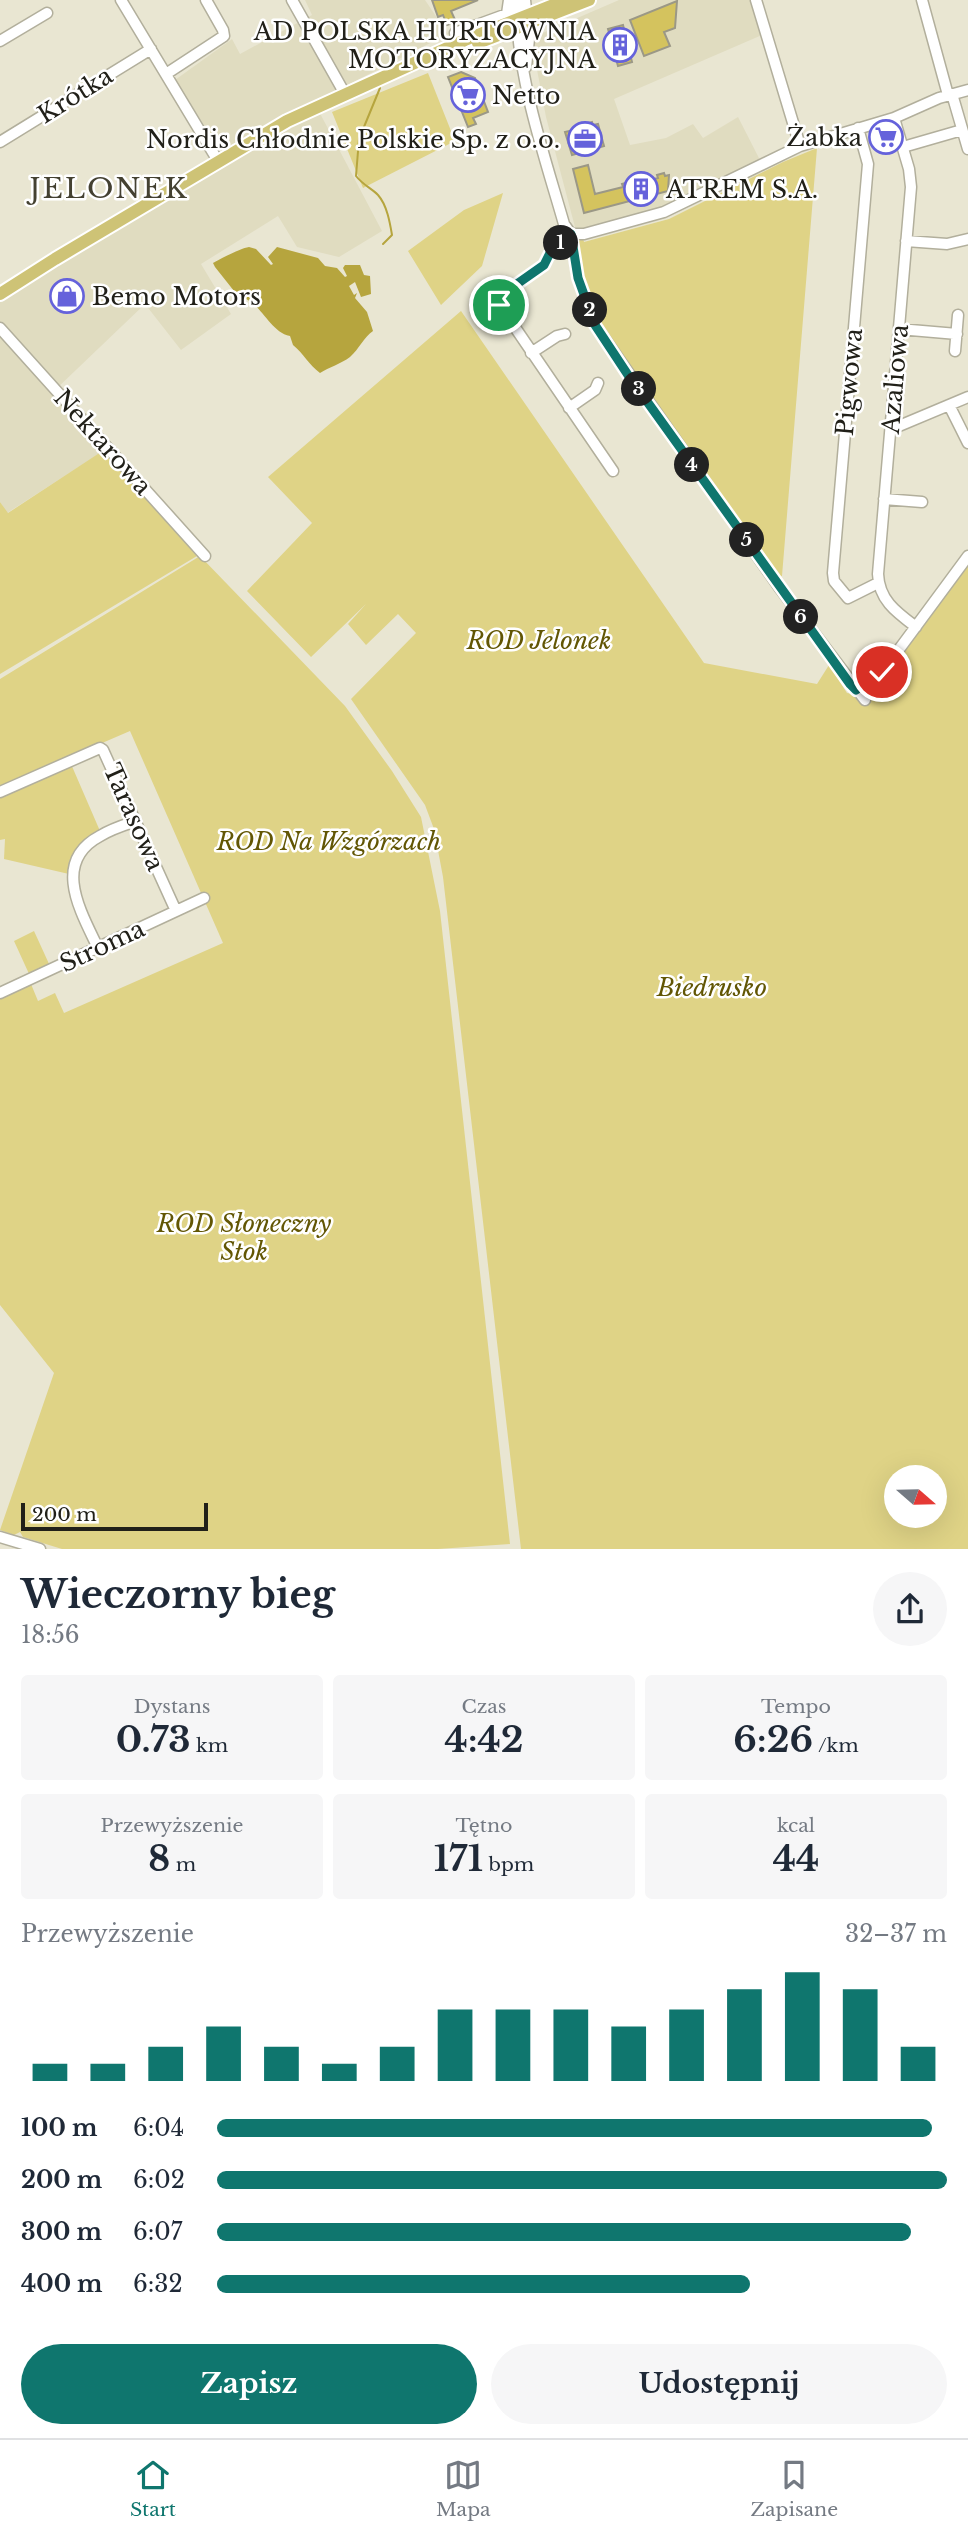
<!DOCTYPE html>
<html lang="pl">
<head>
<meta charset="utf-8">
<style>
	:root { --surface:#fff; --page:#f6f6f7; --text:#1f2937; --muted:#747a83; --line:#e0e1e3; --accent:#0f766e }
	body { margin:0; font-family:"Libre Baskerville",serif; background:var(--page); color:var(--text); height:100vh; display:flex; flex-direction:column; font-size:26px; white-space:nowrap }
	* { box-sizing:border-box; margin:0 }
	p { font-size:23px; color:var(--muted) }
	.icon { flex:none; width:38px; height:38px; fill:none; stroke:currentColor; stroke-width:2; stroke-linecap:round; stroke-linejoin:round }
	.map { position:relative; height:1549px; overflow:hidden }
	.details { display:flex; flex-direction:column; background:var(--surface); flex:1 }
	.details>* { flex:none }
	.needle { width:46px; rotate:110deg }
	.tools { position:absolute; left:884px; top:1465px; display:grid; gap:14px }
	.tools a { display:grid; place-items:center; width:63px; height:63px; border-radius:50%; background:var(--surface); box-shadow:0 7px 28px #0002; font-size:35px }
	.scale { position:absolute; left:21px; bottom:18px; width:187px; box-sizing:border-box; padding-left:7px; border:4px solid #212019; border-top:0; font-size:19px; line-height:24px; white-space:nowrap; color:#212019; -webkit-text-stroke:5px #fff; paint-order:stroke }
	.pin { position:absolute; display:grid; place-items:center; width:60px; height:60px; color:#fff; margin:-30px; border:4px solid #fff; border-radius:50%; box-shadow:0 2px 7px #0007 }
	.km { position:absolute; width:35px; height:35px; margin:-18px; border-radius:50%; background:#222; color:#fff; font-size:19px; line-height:35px; text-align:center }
	.round { display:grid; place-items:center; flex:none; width:74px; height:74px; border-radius:37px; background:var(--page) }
	.head { display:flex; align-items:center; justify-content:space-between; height:119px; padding:0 21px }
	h1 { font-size:38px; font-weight:700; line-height:52px }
	.metrics { display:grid; grid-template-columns:repeat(3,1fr); gap:10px; height:119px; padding:7px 21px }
	.metrics div { display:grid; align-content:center; border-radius:7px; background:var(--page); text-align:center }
	.metrics b { font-size:35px; font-weight:700 }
	.metrics small { font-size:19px; font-weight:400 }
	.metrics p { font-size:19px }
	.chart { height:196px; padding:14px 21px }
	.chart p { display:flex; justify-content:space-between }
	.chart svg { width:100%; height:126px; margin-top:7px; stroke:var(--accent); stroke-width:6 }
	.button { display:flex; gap:14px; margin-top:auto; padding:14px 21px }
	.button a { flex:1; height:80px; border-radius:42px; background:var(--accent); color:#fff; font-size:28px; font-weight:700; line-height:80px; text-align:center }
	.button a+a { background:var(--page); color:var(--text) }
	ul { padding:0 21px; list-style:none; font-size:23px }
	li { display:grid; grid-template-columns:112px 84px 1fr; align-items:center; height:52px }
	li i { height:18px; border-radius:9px; background:var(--accent) }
	.tab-bar { display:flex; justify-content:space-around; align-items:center; height:98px; border-top:2px solid var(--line); background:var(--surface); font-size:19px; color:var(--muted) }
	.tab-bar a { display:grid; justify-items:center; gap:4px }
	.tab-bar .active { color:var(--accent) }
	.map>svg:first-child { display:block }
	.built { fill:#e0dcc0 }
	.green { fill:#dfd386; fill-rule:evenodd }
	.water { fill:#b6a53e }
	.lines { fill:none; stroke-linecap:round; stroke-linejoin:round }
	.stream { stroke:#b6a53e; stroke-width:2 }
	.building { fill:#d4c35e; stroke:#9b9886; stroke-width:2 }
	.minor-casing { stroke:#b2af9c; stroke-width:13 }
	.major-casing { stroke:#fff; stroke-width:16 }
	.minor { stroke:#fff; stroke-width:10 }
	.major { stroke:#cec376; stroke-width:12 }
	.route-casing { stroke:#fff; stroke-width:14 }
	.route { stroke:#0f766e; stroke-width:9 }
	.labels { text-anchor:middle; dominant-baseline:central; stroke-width:5; stroke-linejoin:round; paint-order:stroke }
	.poi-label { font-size:24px; fill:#212019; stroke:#fff; text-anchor:end }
	.street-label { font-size:24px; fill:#212019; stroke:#fff }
	.park-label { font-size:24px; font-style:italic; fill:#625604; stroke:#fff }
	.quarter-label { font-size:28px; letter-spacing:2px; fill:#444131; stroke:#fff }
</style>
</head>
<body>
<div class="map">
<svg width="968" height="1549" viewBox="0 0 968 1549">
	<rect width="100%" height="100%" fill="#e9e6d2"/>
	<path class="built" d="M305,0H425L448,34L314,102L382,231L339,257L297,247L278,216L201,264L231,314L181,350L145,304L54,391L105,450L7,513L0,502V302L227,161L175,80L232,39L240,54L312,15Z
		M619,0H751L762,35L614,99L630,145L666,138L693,124L703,138L738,117L761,162L671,207L576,231L546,117L531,38Z"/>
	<path class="green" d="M428,73L455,141L363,188L332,112Z
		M817,148L782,576L776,578L598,324L585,294L575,244L583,238L584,242L669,219L783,162Z
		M503,193L482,266L441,305L408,251L464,210Z
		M461,311L704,663L817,684L829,665L847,693L869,697L968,562V1549H521L443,877L434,829L425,805L351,699L416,633L398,614L366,645L348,624L366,604L311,657L247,591L312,523L268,477ZM896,1477H934V1516H896Z
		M104,450L197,556L0,674V502L8,513Z
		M200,556L345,706L392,771L421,817L440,911L510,1544L438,1549H62L23,1537L20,1532L14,1535L0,1530L54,1373L0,1305V998L31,984L38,1001L55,993L64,1013L223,943L130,731L0,787V679Z
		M71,764L100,831L69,874L4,859L5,839L0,840V795Z
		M34,931L50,966L30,976L14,941Z"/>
	<path class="water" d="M249,247L256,249L271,265L273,264L268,257L277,247L318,258L325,266L337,268L345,277L347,276L343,268L345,265H360L364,275L370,276L371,294L361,297L355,282L349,286L354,295L357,293L355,298L367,312L373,331C364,337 359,349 350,357C341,364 329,367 320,373C309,365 304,354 293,345L290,336C268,331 262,301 238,296L215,267L213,263C220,259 241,248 249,247Z"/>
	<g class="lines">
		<path class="stream" d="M380,88L359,139L356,176C363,185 371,188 378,195C387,205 390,223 392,235L383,244"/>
	</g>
	<path class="building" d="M432,0H478L451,11L456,22L447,25L443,15L438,17Z
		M677,1L675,28L664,32L670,46L644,56L630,20Z
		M623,25L632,62L618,66L608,29Z
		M461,72L475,78L488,112L473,118L476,124L468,127L448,77Z
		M592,122L593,125L598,124L604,146L572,155L565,132L587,127L586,124Z
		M588,165L595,194L623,187L622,184L629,182V185L658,178L657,175L664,173L665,176L669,175L668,191L584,213L573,169Z"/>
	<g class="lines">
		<g class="minor-casing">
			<path id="minor" d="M121,0L218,161
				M292,0L345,94
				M516,0C517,77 543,151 564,224L571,234L578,278L595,325L779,587L865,700
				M525,0L529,39L526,67
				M756,0L800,146
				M922,0L948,95
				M455,33L507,14L509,0
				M0,41L47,13
				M166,74L224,36L223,30L206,0
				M952,94L968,149
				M894,118L909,169L911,187L878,574C879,600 896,612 916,627
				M858,128L868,164L833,573L834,581L848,598L878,583
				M0,142L151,49
				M903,147L962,130
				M571,234H584L664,212L800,146L894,118L939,98L968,90
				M571,234L565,241L553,247L544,265L500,296L497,301L613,471
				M906,241L947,244L968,239
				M0,328L205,556
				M899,329L957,334
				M955,351L958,315
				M531,353L557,336L565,334
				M949,405L968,443
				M569,408L595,390L598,383
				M890,426H899L968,397
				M884,499L922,502
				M856,690L886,667L968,556
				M0,792L100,748L103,750L176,911
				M98,948C81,912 51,862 100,836C111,829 124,825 136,821
				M0,993L204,898
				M0,1537L40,1549"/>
		</g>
		<g class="major-casing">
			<path id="major" d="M478,43L589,0
				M0,294L55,259L287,121L465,40L566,0"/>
		</g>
		<use href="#minor" class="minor"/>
		<use href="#major" class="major"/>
	</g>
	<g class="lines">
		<g class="route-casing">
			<path id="route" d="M499,305L500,296L544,265L553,247L565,242L571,234L578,278L595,325L628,375L850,684L856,690L882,672"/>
		</g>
		<use href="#route" class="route"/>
	</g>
	<defs>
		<g id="building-ring" transform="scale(1.75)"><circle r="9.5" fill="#fff" stroke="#6562db" stroke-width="1.5"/><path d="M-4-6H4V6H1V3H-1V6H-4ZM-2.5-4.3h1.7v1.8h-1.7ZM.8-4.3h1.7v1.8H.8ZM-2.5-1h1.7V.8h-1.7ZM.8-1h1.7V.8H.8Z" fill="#6562db"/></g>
		<g id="supermarket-ring" transform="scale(1.75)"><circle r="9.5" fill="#fff" stroke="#6562db" stroke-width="1.5"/><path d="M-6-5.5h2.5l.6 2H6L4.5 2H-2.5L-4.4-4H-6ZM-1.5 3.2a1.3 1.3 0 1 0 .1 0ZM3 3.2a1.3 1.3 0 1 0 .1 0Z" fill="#6562db"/></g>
		<g id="office-ring" transform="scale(1.75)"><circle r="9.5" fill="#fff" stroke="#6562db" stroke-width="1.5"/><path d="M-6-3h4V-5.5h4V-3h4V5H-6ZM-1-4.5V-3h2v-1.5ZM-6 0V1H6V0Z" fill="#6562db"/></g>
		<g id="shop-ring" transform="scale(1.75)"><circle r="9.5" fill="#fff" stroke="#6562db" stroke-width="1.5"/><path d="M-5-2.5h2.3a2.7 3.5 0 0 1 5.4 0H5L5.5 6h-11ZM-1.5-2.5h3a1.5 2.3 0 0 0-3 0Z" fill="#6562db"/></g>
	</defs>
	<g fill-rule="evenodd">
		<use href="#building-ring" x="620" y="45"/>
		<use href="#supermarket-ring" x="468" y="95"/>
		<use href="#supermarket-ring" x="886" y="137"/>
		<use href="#office-ring" x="585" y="139"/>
		<use href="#building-ring" x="641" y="189"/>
		<use href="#shop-ring" x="67" y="296"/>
	</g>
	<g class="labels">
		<g class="poi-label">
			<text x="596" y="31">AD POLSKA HURTOWNIA<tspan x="596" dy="28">MOTORYZACYJNA</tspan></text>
			<text x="492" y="95" text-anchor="start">Netto</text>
			<text x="862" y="137">Żabka</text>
			<text x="560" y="139">Nordis Chłodnie Polskie Sp. z o.o.</text>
			<text x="666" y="189" text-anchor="start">ATREM S.A.</text>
			<text x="92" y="296" text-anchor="start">Bemo Motors</text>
		</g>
		<g class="street-label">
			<text transform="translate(75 95) rotate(-32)">Krótka</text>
			<text transform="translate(895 379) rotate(-85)">Azaliowa</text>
			<text transform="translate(849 382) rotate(-85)">Pigwowa</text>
			<text transform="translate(103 442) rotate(48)">Nektarowa</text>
			<text transform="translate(134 817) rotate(66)">Tarasowa</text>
			<text transform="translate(102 946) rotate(-25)">Stroma</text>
		</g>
		<g class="park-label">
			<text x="539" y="640">ROD Jelonek</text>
			<text x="329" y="841">ROD Na Wzgórzach</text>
			<text x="712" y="987">Biedrusko</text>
			<text x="244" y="1223">ROD Słoneczny<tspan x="244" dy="28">Stok</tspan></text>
		</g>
		<g class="quarter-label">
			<text x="109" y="188">JELONEK</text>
		</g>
	</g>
</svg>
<div class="tools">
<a><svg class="needle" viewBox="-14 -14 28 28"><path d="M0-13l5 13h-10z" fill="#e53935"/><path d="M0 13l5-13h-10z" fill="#747a83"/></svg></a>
</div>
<div class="scale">200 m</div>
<div class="pin" style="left:499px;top:305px;background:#1e9e55"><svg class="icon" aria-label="arrive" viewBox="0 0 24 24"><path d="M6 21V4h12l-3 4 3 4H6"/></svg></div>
<div class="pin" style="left:882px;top:672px;background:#d93025"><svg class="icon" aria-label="check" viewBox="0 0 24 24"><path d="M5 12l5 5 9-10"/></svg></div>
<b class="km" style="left:561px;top:243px">1</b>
<b class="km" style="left:590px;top:310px">2</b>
<b class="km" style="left:639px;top:389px">3</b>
<b class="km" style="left:692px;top:465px">4</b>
<b class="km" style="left:747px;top:540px">5</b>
<b class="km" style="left:801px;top:617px">6</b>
</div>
<section class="details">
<div class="head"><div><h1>Wieczorny bieg</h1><p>18:56</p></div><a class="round"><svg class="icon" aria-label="share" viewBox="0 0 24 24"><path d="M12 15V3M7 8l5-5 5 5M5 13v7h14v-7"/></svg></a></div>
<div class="metrics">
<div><p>Dystans</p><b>0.73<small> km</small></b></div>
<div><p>Czas</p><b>4:42</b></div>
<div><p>Tempo</p><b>6:26<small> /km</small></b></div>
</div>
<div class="metrics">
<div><p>Przewyższenie</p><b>8<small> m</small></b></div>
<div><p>Tętno</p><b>171<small> bpm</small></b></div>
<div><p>kcal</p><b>44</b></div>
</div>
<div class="chart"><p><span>Przewyższenie</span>32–37 m</p>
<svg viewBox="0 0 160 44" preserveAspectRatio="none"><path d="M5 44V38M15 44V38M25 44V32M35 44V25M45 44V32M55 44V38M65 44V32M75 44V19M85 44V19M95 44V19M105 44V25M115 44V19M125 44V12M135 44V6M145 44V12M155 44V32"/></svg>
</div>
<ul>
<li><b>100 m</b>6:04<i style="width:98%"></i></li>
<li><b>200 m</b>6:02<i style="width:100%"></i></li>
<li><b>300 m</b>6:07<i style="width:95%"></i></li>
<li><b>400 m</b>6:32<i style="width:73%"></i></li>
</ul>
<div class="button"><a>Zapisz</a><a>Udostępnij</a></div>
</section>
<nav class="tab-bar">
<a class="active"><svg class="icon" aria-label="home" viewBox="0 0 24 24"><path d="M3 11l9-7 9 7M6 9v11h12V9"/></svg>Start</a>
<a><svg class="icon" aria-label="map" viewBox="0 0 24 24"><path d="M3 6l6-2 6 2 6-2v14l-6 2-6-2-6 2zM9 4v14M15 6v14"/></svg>Mapa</a>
<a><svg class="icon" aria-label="saved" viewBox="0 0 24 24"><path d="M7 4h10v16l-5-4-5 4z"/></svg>Zapisane</a>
</nav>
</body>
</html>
